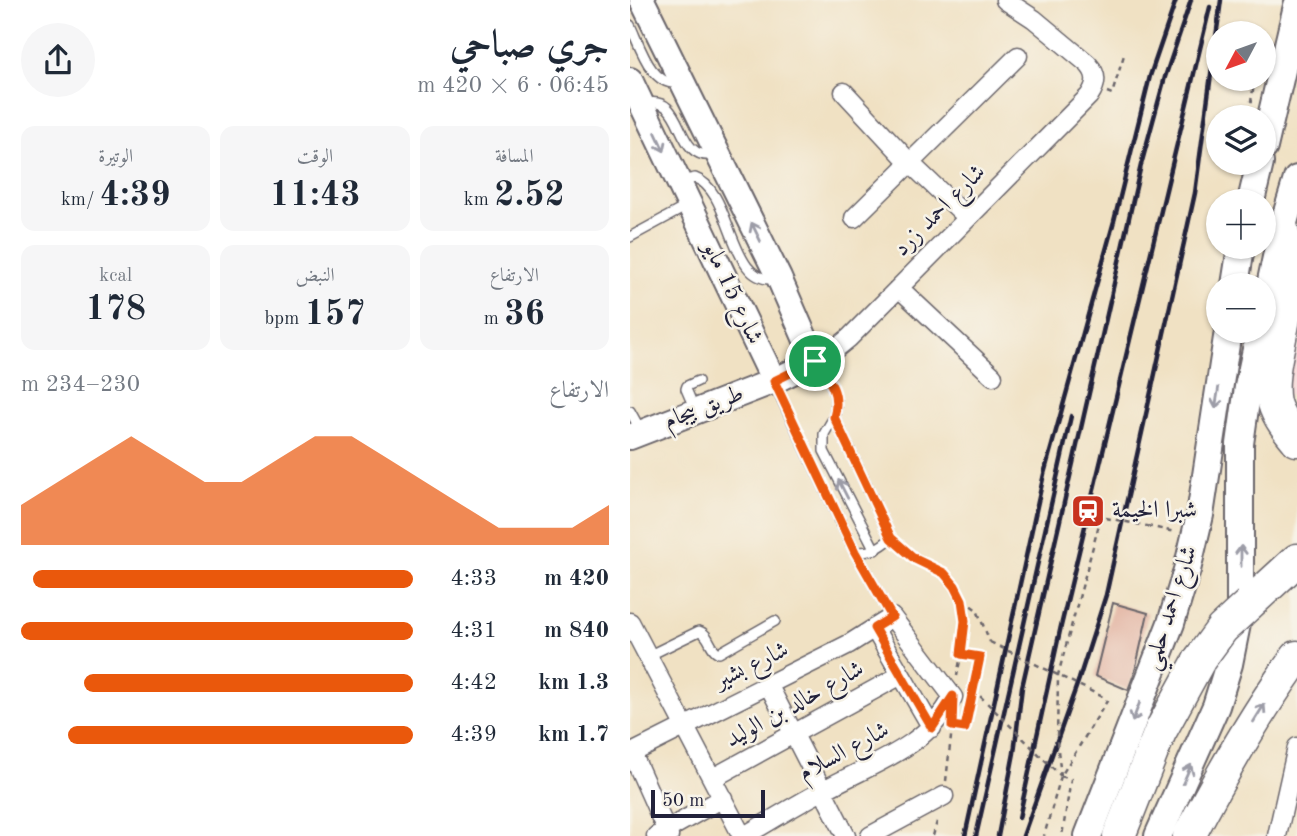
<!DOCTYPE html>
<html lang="ar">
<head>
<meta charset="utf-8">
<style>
	:root { --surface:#fff; --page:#f6f6f7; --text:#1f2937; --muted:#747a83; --accent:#ea580c }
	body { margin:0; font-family:"Old Standard TT",Amiri,serif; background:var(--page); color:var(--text); direction:rtl; height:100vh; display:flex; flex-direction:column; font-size:26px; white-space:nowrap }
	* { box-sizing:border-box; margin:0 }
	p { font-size:23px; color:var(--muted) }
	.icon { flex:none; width:38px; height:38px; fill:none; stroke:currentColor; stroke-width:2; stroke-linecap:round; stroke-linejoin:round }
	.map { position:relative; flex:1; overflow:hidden; direction:ltr }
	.sheet { display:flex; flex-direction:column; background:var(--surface); width:630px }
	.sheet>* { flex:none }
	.needle { width:46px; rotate:229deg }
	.controls { position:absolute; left:576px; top:21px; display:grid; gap:14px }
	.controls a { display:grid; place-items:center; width:70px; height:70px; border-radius:50%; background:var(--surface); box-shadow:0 2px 5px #0004; font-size:35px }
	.scale { position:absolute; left:21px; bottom:18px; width:114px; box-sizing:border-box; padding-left:7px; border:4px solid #22223b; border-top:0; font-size:19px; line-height:24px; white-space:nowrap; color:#22223b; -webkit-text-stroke:5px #f7f3e8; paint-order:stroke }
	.pin { position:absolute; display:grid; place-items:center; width:60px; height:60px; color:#fff; margin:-30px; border:4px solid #fff; border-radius:50%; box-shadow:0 2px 7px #0007 }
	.round { display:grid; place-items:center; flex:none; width:74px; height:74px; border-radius:37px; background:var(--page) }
	.headline { display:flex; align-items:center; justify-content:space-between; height:119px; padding:0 21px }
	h1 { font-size:38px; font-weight:600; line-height:52px }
	.metrics { display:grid; grid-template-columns:repeat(3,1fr); gap:10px; height:119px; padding:7px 21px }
	.metrics div { display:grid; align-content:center; border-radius:14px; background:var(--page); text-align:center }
	.metrics b { font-size:35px; font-weight:600 }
	.metrics small { font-size:19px; font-weight:400 }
	.metrics p { font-size:19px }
	.chart { height:196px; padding:14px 21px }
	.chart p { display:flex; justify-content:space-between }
	.chart svg { width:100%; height:126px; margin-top:7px; fill:var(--accent); opacity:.7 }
	ul { padding:0 21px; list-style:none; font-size:23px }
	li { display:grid; grid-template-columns:112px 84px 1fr; align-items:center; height:52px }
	li i { height:18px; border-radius:9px; background:var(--accent) }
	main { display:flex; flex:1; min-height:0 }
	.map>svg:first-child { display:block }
	.built { fill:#f7cfd3 }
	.building { fill:#e0ab99 }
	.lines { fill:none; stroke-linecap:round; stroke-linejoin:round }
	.lane-casing { stroke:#6a656b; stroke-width:12 }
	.street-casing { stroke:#6a656b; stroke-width:21 }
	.secondary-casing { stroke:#6a656b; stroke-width:28 }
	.primary-casing { stroke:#6a656b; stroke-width:30 }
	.highway-casing { stroke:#6a656b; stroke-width:35 }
	.path { stroke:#6a656b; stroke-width:2.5; stroke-dasharray:5 5; stroke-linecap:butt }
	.lane { stroke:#fff; stroke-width:9 }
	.street { stroke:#fff; stroke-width:18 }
	.secondary { stroke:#fff; stroke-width:24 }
	.primary { stroke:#fff; stroke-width:26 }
	.highway { stroke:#fff; stroke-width:32 }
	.rail { stroke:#22223b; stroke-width:4.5 }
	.highway-bridge-casing { stroke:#6a656b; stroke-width:35; stroke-linecap:butt }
	.path-bridge { stroke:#6a656b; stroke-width:2.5; stroke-dasharray:5 5; stroke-linecap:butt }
	.highway-bridge { stroke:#fff; stroke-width:32 }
	.oneway { stroke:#9c9ca7 }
	.route-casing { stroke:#fff; stroke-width:14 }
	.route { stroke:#ea580c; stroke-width:9 }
	.labels { text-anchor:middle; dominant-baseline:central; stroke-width:5; stroke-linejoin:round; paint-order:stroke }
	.street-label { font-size:24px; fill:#22223b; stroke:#f7f3e8 }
	.poi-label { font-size:24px; fill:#22223b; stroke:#f7f3e8; text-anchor:start }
</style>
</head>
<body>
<main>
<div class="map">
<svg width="667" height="836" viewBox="0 0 667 836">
	<rect width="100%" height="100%" fill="#f7f3e8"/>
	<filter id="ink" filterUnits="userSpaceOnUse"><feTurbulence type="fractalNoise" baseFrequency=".0143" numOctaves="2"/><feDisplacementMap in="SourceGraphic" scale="14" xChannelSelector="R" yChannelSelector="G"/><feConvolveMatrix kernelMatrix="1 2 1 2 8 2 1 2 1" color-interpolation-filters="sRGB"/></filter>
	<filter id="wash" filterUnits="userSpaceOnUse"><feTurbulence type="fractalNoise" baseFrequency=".00686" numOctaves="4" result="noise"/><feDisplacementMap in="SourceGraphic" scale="28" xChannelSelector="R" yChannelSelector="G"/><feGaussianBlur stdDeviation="1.57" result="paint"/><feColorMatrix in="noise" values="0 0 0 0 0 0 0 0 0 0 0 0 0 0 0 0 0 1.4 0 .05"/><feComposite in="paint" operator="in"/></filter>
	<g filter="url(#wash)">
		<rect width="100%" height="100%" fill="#f0e1c3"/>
		<path class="built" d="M667,326V397L649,394Z"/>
		<g id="blocks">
			<path class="building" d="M483,603L518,613L505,671L498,690L465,676Z"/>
		</g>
	</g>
	<g filter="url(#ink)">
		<use href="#blocks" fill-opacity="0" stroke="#6a656b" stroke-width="2"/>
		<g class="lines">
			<g class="lane-casing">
				<path id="lane" d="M0,25C10,46 21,87 49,83
					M14,104C57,92 42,161 84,155
					M51,181L65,178C104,191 98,290 148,278
					M0,237L59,205
					M185,362C199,380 211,393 204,417L261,538C250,548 240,553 225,552
					M144,383L225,552L262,617
					M65,410L56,389L57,386L68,381
					M0,411L11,431
					M204,417L194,434V451L245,550
					M18,656L69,631C80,634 79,649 89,653L145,621"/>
			</g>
			<g class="street-casing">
				<path id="street" d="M214,92L280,163L338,218
					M224,218L388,56
					M269,288L363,376
					M185,361L203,351L219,338L459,96C467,84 468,75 458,64L404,19L375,0
					M0,622L112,836
					M244,628L302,728
					M139,686L216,836
					M2,753L39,836
					M0,754L219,644L262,617L323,697C296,748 243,763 194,790C167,804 140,821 114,836
					M83,778L271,675
					M26,836L93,798
					M240,836L314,796
					M647,836L667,747"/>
			</g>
			<g class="secondary-casing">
				<path id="secondary" d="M0,80L144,381
					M0,437L144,381L185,361L149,278L12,0"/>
			</g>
			<g class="primary-casing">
				<path id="primary" d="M634,147L667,6
					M621,201L630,163
					M605,285L611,247
					M634,314L652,229L667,179
					M458,836L541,623L557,570L570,515L598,331
					M528,836L586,706L599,664L610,609V444L618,387L630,331"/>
			</g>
			<g class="highway-casing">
				<path id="highway" d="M652,229C657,254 660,279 656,305C653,334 638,375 644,403C648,417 658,429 667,440
					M619,604L667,560
					M489,836L530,732L570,659
					M559,836C591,775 626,713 667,657"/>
			</g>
			<path class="path" d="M477,92L482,94L494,55
				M623,101H621L625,79
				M517,526L545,532
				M268,545C284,562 299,561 314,573C346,598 333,643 327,676
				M333,600L347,610L360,642
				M322,726L335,728L350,657L331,654
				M431,776L441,779L432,836
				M316,781L322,728
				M303,836L308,818"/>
			<use href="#lane" class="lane"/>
			<use href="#street" class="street"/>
			<use href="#secondary" class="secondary"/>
			<use href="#primary" class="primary"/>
			<use href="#highway" class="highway"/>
			<path class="rail" d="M389,818L431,626L580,7
				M335,836L414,474L484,221L520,76L546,0
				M346,836L441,416
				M368,836L384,753L392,687L511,165L535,77L561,0
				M393,836L449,679L476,595L565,193L591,0"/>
			<g class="highway-bridge-casing">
				<path id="highway-bridge" d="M570,659L592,629L619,604"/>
			</g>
			<path class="path-bridge" d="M360,642L473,697L477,701L431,776L414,836
				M343,689L431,776
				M431,776L427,742L428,675L471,517L517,526"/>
			<use href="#highway-bridge" class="highway-bridge"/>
		</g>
		<defs><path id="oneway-shaft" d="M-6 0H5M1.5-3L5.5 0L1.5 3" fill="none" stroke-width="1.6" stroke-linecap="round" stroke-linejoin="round" transform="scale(1.75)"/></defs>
		<g class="oneway">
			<use href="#oneway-shaft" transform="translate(30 142) rotate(65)"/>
			<use href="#oneway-shaft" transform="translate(126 232) rotate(-116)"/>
			<use href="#oneway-shaft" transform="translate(587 398) rotate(99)"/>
			<use href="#oneway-shaft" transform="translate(213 489) rotate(-117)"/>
			<use href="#oneway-shaft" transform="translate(611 556) rotate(-90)"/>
			<use href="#oneway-shaft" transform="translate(506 712) rotate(111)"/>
			<use href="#oneway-shaft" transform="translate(629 713) rotate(-58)"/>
			<use href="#oneway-shaft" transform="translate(557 774) rotate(-66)"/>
		</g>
	</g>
	<g class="lines" filter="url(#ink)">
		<g class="route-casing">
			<path id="route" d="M185,361C199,379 211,393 204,417L261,538L285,559L314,573L325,586L332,600L335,621L331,654L350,657L335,728L322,726L323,696L302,728L244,628L262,617L225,552L144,381Z"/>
		</g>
		<use href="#route" class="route"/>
	</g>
	<defs>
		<g id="station-square" transform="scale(1.75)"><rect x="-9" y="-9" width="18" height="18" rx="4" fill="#c8321e" stroke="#f7f3e8"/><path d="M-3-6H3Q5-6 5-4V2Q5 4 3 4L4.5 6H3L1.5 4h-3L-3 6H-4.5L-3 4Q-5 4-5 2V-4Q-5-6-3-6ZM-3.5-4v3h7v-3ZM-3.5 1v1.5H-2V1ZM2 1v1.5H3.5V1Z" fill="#fff"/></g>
	</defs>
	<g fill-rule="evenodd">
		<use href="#station-square" x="458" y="511"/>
	</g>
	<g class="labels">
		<g class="street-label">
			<text transform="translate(310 211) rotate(-45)">شارع احمد زرد</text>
			<text transform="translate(102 293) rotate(65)">شارع 15 مايو</text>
			<text transform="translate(74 408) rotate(-21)">طريق بيجام</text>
			<text transform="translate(541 608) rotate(-72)">شارع احمد حلمي</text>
			<text transform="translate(122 666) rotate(-26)">شارع بشير</text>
			<text transform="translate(165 705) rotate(-29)">شارع خالد بن الوليد</text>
			<text transform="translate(214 752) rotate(-28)">شارع السلام</text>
		</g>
		<g class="poi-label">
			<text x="482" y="511">شبرا الخيمة</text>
		</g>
	</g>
</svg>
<div class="controls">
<a><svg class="needle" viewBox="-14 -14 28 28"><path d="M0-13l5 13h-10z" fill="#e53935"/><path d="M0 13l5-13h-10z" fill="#747a83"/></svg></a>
<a><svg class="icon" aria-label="layers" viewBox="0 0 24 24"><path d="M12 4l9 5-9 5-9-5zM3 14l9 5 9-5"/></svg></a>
<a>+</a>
<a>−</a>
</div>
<div class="scale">50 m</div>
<div class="pin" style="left:185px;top:361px;background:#1e9e55"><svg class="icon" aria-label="arrive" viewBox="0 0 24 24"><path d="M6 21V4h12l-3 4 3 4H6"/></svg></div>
</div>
<section class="sheet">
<div class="headline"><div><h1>جري صباحي</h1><p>06:45 · 6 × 420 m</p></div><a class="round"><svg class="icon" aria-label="share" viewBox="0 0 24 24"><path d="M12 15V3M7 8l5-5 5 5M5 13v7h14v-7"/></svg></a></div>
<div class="metrics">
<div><p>المسافة</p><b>2.52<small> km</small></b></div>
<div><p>الوقت</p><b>11:43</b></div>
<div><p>الوتيرة</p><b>4:39<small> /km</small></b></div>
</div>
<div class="metrics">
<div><p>الارتفاع</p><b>36<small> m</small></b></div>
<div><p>النبض</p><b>157<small> bpm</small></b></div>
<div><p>kcal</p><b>178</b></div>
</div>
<div class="chart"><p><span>الارتفاع</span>230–234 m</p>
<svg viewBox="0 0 160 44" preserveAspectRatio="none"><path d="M0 44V30L10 22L20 14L30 6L40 14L50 22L60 22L70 14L80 6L90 6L100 14L110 22L120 30L130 38L140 38L150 38L160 30V44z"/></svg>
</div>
<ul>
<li><b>420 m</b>4:33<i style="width:97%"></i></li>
<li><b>840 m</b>4:31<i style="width:100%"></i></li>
<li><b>1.3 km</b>4:42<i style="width:84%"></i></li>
<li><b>1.7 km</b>4:39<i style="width:88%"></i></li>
</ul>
</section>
</main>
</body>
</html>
